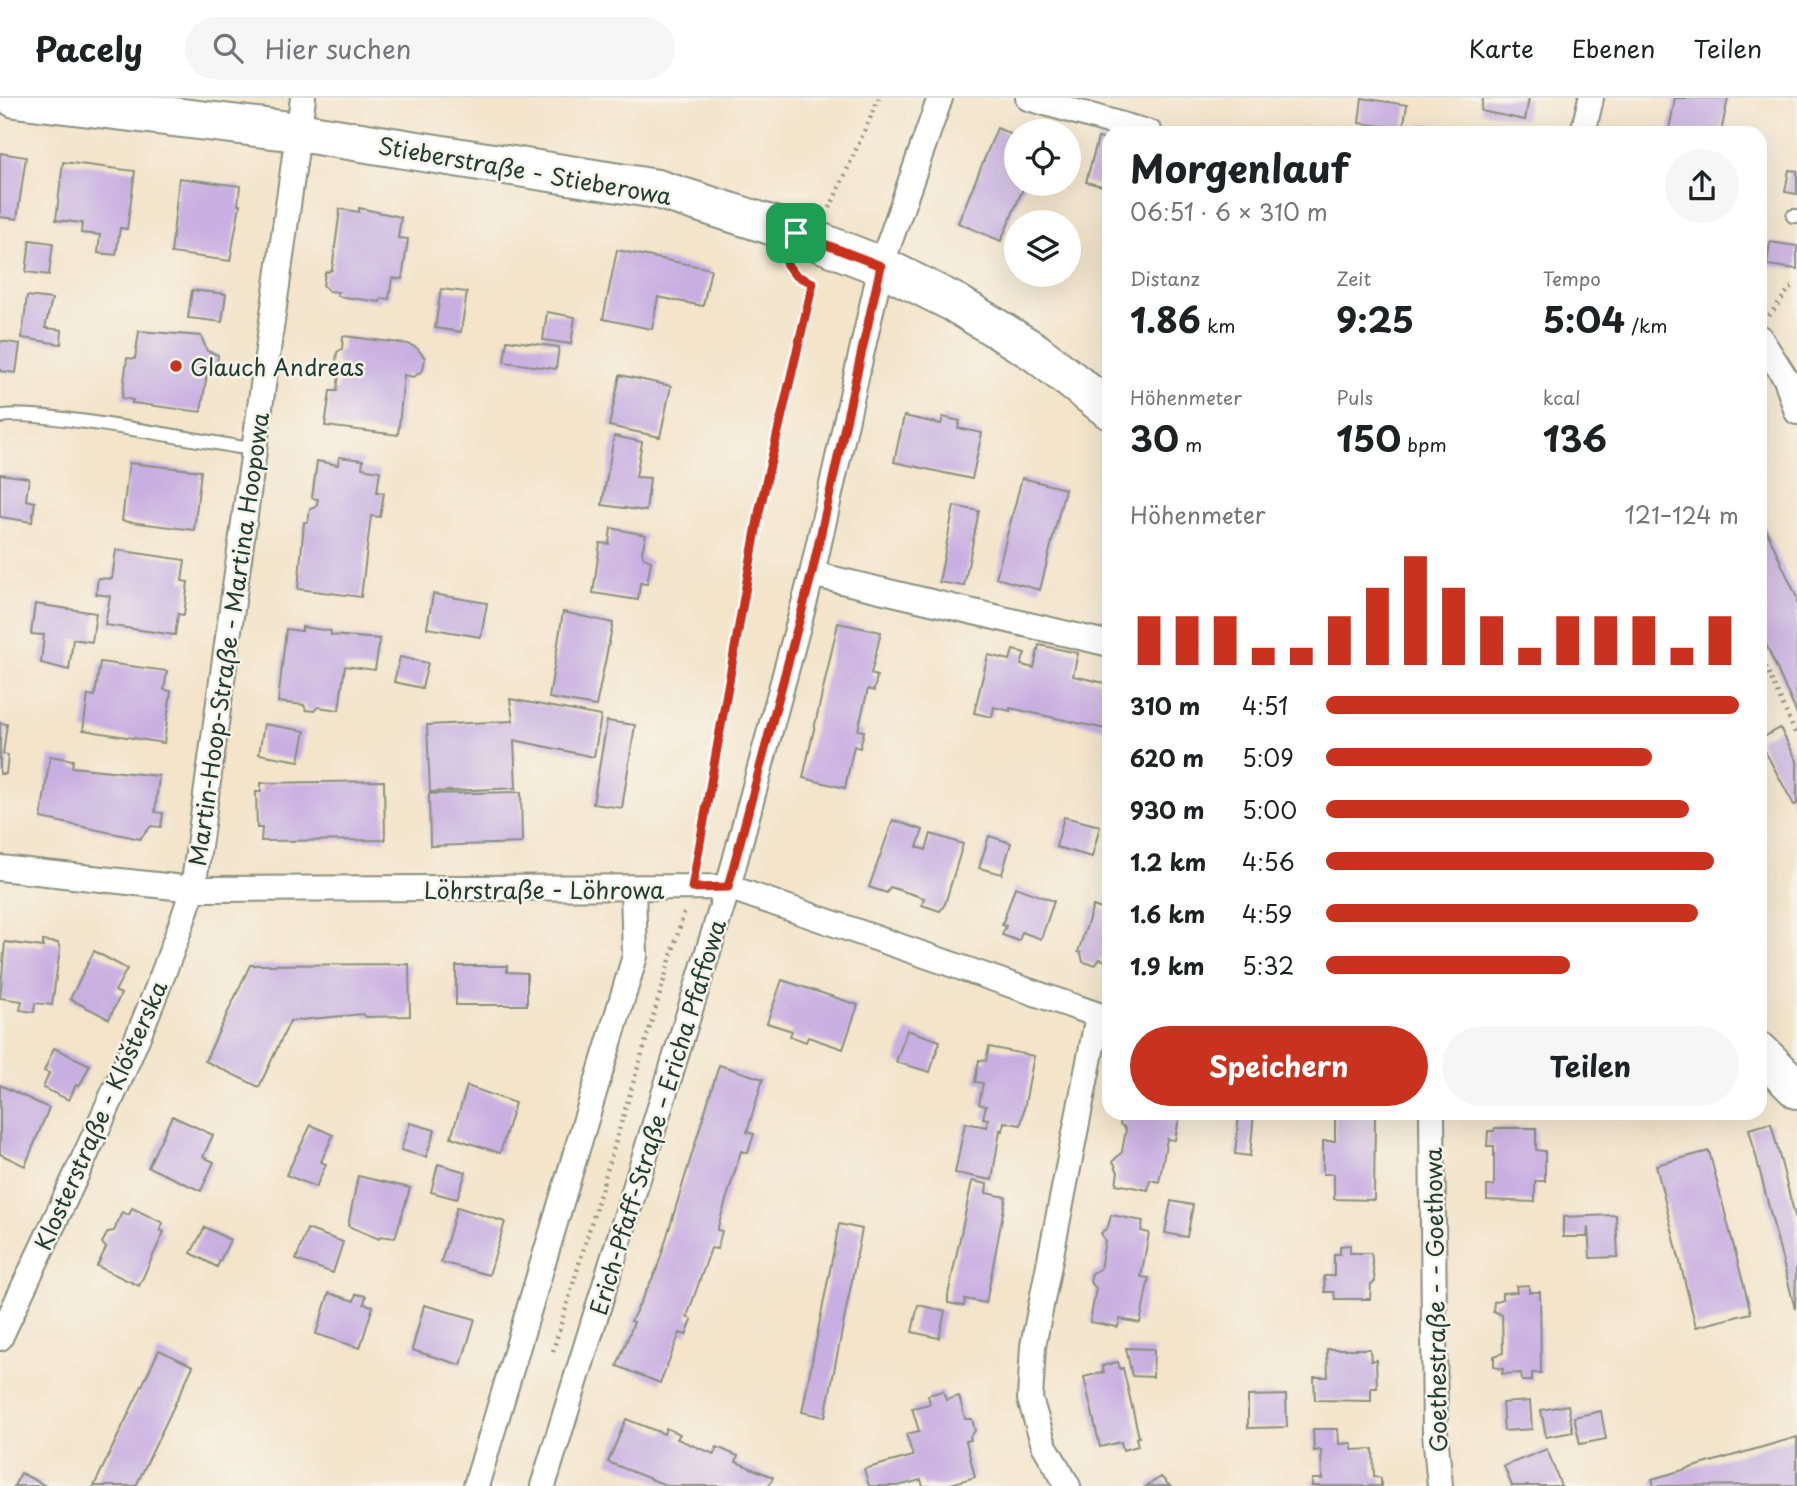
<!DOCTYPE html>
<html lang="de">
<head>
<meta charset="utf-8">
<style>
	:root { --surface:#fff; --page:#f6f6f6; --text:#202124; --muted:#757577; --line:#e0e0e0; --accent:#c8321e }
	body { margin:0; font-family:"Playpen Sans",sans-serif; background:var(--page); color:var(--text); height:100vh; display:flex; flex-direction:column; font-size:26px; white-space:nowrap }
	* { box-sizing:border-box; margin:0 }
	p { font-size:23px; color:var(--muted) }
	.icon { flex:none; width:38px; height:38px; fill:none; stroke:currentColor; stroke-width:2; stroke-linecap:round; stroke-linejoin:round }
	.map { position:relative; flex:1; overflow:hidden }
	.sheet { position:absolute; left:1102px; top:28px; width:665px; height:994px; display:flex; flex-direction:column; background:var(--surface); border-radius:21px; box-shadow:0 7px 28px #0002 }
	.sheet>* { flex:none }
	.controls { position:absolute; left:1004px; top:21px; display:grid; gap:14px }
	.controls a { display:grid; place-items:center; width:77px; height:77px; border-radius:50%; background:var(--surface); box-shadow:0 7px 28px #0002; font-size:35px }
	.pin { position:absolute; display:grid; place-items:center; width:60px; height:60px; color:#fff; margin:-30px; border-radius:14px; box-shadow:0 4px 10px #0006 }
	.round { display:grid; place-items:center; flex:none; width:74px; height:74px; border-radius:37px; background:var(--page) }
	.summary { display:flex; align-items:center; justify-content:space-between; height:119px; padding:0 28px }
	h1 { font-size:38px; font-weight:700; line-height:52px }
	.stats { display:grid; grid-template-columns:repeat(3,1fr); gap:10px; height:119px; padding:7px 28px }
	.stats div { display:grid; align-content:center }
	.stats b { font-size:35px; font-weight:700 }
	.stats small { font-size:19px; font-weight:400 }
	.stats p { font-size:19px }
	.chart { height:196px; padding:14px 28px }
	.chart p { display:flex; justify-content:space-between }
	.chart svg { width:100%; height:126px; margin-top:7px; stroke:var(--accent); stroke-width:6 }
	.button { display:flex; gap:14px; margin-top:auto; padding:14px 28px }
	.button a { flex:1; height:80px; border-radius:42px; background:var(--accent); color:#fff; font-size:28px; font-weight:700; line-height:80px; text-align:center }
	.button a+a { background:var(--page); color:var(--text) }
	ul { padding:0 28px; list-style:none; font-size:23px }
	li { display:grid; grid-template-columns:112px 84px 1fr; align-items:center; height:52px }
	li i { height:18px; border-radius:9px; background:var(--accent) }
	header { display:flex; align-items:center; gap:42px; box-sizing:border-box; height:98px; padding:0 35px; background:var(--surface); border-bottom:2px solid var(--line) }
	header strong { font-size:33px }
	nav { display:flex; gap:38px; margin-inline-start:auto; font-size:24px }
	.search { width:490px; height:63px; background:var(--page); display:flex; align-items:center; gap:18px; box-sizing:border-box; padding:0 24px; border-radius:38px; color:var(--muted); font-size:26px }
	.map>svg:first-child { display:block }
	.building { fill:#c7afe1 }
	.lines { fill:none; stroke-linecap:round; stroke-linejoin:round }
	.lane-casing { stroke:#89907f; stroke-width:16 }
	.street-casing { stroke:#89907f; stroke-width:28 }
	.primary-casing { stroke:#89907f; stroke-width:42 }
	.path { stroke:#89907f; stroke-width:4.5; stroke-dasharray:2 5; stroke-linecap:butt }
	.lane { stroke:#fff; stroke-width:12 }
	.street { stroke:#fff; stroke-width:24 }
	.primary { stroke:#fff; stroke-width:38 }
	.route-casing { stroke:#fff; stroke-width:14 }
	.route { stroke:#c8321e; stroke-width:9 }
	.poi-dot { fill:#c8321e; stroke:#f7f3e8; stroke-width:2.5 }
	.labels { text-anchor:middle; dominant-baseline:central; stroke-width:5; stroke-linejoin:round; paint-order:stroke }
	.street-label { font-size:23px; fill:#1f3d34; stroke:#f7f3e8 }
	.poi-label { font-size:23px; fill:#1f3d34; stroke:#f7f3e8; text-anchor:start }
</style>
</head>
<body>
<header>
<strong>Pacely</strong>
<div class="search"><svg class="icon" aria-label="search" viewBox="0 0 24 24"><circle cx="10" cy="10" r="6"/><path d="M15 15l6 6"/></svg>Hier suchen</div>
<nav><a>Karte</a><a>Ebenen</a><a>Teilen</a></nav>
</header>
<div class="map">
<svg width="1797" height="1388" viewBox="0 0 1797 1388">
	<rect width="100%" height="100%" fill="#f7f3e8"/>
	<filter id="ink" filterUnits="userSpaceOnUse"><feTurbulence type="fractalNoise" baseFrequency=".0143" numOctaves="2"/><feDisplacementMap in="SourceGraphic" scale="14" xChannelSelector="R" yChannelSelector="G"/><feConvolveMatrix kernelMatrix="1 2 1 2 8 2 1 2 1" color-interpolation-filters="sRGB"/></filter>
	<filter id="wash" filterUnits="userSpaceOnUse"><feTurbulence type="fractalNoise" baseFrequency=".00686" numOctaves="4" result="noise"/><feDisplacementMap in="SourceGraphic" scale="28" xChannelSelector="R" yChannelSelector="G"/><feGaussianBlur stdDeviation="1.57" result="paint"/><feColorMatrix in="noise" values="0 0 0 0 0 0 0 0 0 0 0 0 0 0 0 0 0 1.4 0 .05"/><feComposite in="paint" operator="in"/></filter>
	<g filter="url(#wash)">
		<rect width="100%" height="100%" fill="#f3e4ca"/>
		<g id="blocks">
			<path class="building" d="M1362,0L1407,7L1403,31L1359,25Z
				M1483,0H1529L1525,22L1481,13Z
				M1675,0H1728L1721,35L1669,32Z
				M1422,25L1462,34V35H1421Z
				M997,30L1017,39V86H1025L1001,143L958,125Z
				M1098,40L1110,43V90L1086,84Z
				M0,55L26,59L17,121L0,119Z
				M63,64L135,73L127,131L120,130L116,157L98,155L100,137L81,135L82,125L56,122Z
				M1789,72L1797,73V96L1785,94Z
				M179,80L240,88L238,107H240L230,163L171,155Z
				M359,110L401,119L398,140L408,141L402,181L392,180L389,201L381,200L380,204L337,198L338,194L329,193L323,187L325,175L332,172L340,111L359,114Z
				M30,142L53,145L49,177L26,174Z
				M1770,144L1797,148V171L1767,167Z
				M617,152L711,171L703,208L658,199L652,231L603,221Z
				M441,191L467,194L461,234L435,230Z
				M192,192L226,196L222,224L188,220Z
				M27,198L52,201L45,230L62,232L61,246L22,240Z
				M547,214L575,219L571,246L543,242Z
				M139,233L201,238L207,253L218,257L217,266L208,269L201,314L132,305L133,302L122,300L127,260L135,261Z
				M343,238L408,246L417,250L425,260L423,272L414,279L404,277L398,337L325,328L330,293H337L340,267L336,264L337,254L342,251Z
				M507,242L559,249L556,271L504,264Z
				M0,243L20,246L16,275L0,273Z
				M620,277L671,288L660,339L609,328Z
				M904,318L941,326L943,319L960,323L958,330L982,335L972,381L894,364Z
				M614,338L642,344L636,379L650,380L646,413L602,407Z
				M339,359L363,362L362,370L380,373L377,394L384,395L380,419L371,418L361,499L298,491L304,424H308L310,411L316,409L318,401L312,400L317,363L338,367Z
				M129,365L201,373L194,432L122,423Z
				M0,376L29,380L26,402L35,404L32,424L0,419Z
				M1022,380L1065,391L1040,492L996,480Z
				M954,408L979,413L964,488L939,484Z
				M1760,418L1797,500V616L1760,533Z
				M611,430L646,437L642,454L644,460L651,463L647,486L640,485L638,502L593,495L600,445L609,446Z
				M116,452L185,462L182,483L188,484L184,517L178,516L175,537L105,527L110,498L96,496L98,480L112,481Z
				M433,496L487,505L481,539L427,530Z
				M35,506L96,515L92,544L73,541L69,572L41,565L44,537L31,536Z
				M563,514L613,525L596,608L549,600Z
				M838,525L881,534L871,576L877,578L874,593L868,591L858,632L864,633L860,650L854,648L845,690L803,680Z
				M302,529L331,533V537L380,541L375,572L345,568L339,612L318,609L314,613L306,612L304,607L278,604L286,531L302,533Z
				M1039,547L1078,555L1073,578L1110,586V632L1010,610V613L994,609L992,619L974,615L988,557L1010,562L1013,552L1025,555L1021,567L1034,570Z
				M400,559L428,565L422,590L394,584Z
				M100,564L167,573L164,592L171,593L164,645L83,632L88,597L95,598Z
				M510,601L601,618L594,659L514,642L516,690L430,694L427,627L513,623Z
				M607,623L635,627L622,710L593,706Z
				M0,625L7,626L3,656L8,657L6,676H0Z
				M264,626L305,633L299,663L259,656Z
				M1780,630L1797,663V706L1794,707L1760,644V641Z
				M50,658L73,662L72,669L159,678L155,714L163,715L161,729L151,728L140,741L41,720Z
				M384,683L385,742L261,743L262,730H257L256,694H261V685Z
				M521,694L522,745L430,748L429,696Z
				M1064,719L1100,728L1092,759L1056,749Z
				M893,722L923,732L917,749L926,752L931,736L963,746L945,806L940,813L922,807L924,800L890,789L887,795L869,789Z
				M989,738L1011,745L1002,776L979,770Z
				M1015,789L1054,803L1041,841L1022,834L1019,843L1002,837L1006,828L1002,827Z
				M1093,808L1110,814V864L1100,861L1095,867L1083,864L1081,855L1078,854Z
				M43,843L58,845L60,851L52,907L35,905L34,914L20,912L22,903L0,900L5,844L43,849Z
				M94,853L127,871L115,893L121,896L109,921L70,901Z
				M409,866L410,918L366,919L363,916L290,923L259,989L205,963L250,867Z
				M456,868H507V874L527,875V907H456Z
				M782,882L858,907L843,951L808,939L806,944L790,938L792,933L767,925Z
				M907,932L940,943L930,974L896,964Z
				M989,949L1034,958L1021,1027L1004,1024L1002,1033L1000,1032L992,1082L955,1075L965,1025L987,1029L988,1021L983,1020L986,1008L979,1006L983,985L975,984L979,962L986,963Z
				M54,950L90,967L79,989L76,987L69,1002L43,990L49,975L44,973Z
				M719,967L763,981L747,1034L754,1036L748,1055L741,1053L717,1132L722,1133L717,1151L711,1150L687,1219L692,1222L686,1237L680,1235L660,1285L617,1268L634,1224L631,1223L657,1171Z
				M0,987L49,1010L25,1068L0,1056Z
				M467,988L515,1005L500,1055L451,1039Z
				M1180,1015L1175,1042L1167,1041L1159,1084L1150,1082L1148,1092L1116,1086L1118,1074L1113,1063L1122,1054L1126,1031L1120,1026L1122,1016Z
				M1239,1015H1254L1250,1058L1235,1056Z
				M172,1018L213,1037L203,1059L214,1064L201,1093L148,1069Z
				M1335,1018H1375L1374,1102L1334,1101V1076H1323V1043H1335Z
				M410,1025L435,1032L426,1059L401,1052Z
				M1771,1025L1797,1126L1795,1211L1749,1031Z
				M311,1027L333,1037L321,1064L326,1066L316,1089L286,1077Z
				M1495,1030H1536V1052L1545,1053V1083H1535V1104L1487,1102V1088H1494V1048H1487L1488,1033H1494Z
				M1709,1053L1751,1215L1696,1229L1656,1067Z
				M438,1066L466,1074L457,1101L431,1094Z
				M358,1078L410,1090L395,1140L380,1138L379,1141L348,1128Z
				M972,1083L987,1086L986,1095L1006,1099L986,1205L965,1201L964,1208L948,1205V1197Z
				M1171,1103L1193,1107L1187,1139L1165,1135Z
				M457,1109L505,1124L489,1177L441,1164Z
				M132,1110L163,1125L160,1132L164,1134L139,1188L97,1168L106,1150L102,1145L108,1134L114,1133L122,1114L129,1117Z
				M1111,1117L1143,1123L1141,1133L1149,1135L1141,1179L1149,1180L1140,1225L1120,1221L1118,1229L1090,1224L1096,1190L1090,1184L1092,1175L1100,1171L1105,1143L1101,1135L1108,1129Z
				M1616,1117L1618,1159L1590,1160L1588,1128L1587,1139H1563V1119Z
				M839,1126L862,1131L825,1319L802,1314Z
				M205,1129L230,1142L217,1169L191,1155Z
				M307,1131L343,1144L333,1175L296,1162Z
				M1350,1147V1155H1371L1375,1184L1371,1186L1370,1201H1335L1334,1194H1325L1324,1178H1334V1156H1340V1148Z
				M1529,1187V1194H1540L1541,1275H1532V1283H1522L1521,1275L1502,1276L1503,1271L1494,1269V1258L1503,1255L1502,1217L1493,1213L1494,1204L1502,1201V1195L1517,1194L1516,1188Z
				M329,1195L354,1203L356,1196L366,1198L364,1206L373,1208L360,1250L316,1236Z
				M424,1207L475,1221L461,1267L412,1252Z
				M918,1207L945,1213L939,1240L912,1234Z
				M1126,1250L1154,1251L1153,1279L1132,1278Z
				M1327,1251H1370L1371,1263L1376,1262L1377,1290H1371V1303L1315,1302L1314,1279H1328Z
				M159,1252L193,1268L136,1388H94Z
				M1118,1264L1120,1271L1123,1270L1139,1339L1136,1340L1138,1348L1123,1352L1121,1344L1100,1349L1084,1279L1104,1274L1102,1268Z
				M943,1293L946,1302L959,1298L965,1321H972L975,1333L970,1338L971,1342L966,1343L975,1379L944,1388H923L921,1382L898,1388H869L864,1371L913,1358L906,1336L919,1333L912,1310L930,1306L928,1297Z
				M1286,1297L1287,1329L1248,1330V1298Z
				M1530,1303L1532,1331L1504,1333L1502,1305Z
				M1568,1307L1573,1334L1546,1339L1541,1312Z
				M1601,1313L1606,1341L1580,1346L1574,1319Z
				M626,1321L664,1336L666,1330L680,1336L677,1341L714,1356L717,1349L738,1358L736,1364L773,1379L769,1388H668L608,1364Z
				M1313,1331H1338L1339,1346L1352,1345V1352L1373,1351L1374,1378L1381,1380V1388H1312V1381H1322L1321,1352L1314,1353Z
				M1797,1339V1387L1654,1388L1652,1381Z
				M1547,1351L1561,1388H1512L1504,1368Z
				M21,1375L46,1388H14Z
				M1161,1379L1170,1388H1146Z"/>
		</g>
	</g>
	<g filter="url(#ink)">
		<use href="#blocks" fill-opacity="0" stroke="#89907f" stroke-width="2"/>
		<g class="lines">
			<g class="lane-casing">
				<path id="lane" d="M1793,118H1797
					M0,319C22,308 217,346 256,352"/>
			</g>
			<g class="street-casing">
				<path id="street" d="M1028,0L1150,35
					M1583,35L1591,0
					M1760,240L1786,281L1797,314
					M812,476L1110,546
					M0,770L193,791L728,789L1110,921
					M1432,1015L1435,1335L1440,1388
					M0,1240C68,1092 143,946 193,791L303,0
					M476,1388L635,858L633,792
					M543,1388L728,789L812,476L881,168L940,0
					M1068,1388L1044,1347L1030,1301L1033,1248L1098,918"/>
			</g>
			<g class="primary-casing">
				<path id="primary" d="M15,0L298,34L657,91L796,135L881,168L955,205L1035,254L1110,312
					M1760,954L1797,991"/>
			</g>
			<path class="path" d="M830,110L879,0
				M1769,218L1790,190L1797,189
				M1760,556L1797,639
				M697,763L760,409L813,185L795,177L790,170
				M553,1253L684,815"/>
			<use href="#lane" class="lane"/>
			<use href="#street" class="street"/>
			<use href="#primary" class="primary"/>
		</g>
	</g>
	<g class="lines" filter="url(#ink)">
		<g class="route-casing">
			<path id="route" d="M796,135L881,168L812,475L728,789L692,790L760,410L813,185L795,177L786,165Z"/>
		</g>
		<use href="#route" class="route"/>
	</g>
	<circle class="poi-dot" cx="176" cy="268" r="7"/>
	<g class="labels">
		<g class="street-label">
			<text transform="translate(525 72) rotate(10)">Stieberstraße - Stieberowa</text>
			<text transform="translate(228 541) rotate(-82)">Martin-Hoop-Straße - Martina Hoopowa</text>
			<text x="544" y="791">Löhrstraße - Löhrowa</text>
			<text transform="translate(100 1017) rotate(-66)">Klosterstraße - Klóšterska</text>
			<text transform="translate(657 1019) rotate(-73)">Erich-Pfaff-Straße – Ericha Pfaffowa</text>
			<text transform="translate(1435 1202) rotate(-91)">Goethestraße - - Goethowa</text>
		</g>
		<g class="poi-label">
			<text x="190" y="268">Glauch Andreas</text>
		</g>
	</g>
</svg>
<div class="controls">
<a><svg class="icon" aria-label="locate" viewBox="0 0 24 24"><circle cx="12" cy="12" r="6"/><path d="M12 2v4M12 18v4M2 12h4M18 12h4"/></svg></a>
<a><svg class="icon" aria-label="layers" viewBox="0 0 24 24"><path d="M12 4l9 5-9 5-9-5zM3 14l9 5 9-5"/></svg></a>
</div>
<div class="pin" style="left:796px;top:135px;background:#1e9e55"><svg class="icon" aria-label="arrive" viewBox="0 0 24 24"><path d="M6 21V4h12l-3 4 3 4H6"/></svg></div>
<section class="sheet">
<div class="summary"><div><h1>Morgenlauf</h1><p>06:51 · 6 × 310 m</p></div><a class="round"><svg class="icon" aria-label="share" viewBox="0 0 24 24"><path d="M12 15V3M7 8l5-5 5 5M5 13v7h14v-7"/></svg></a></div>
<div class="stats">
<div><p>Distanz</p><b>1.86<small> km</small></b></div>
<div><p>Zeit</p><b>9:25</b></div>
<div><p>Tempo</p><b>5:04<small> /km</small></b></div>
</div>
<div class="stats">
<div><p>Höhenmeter</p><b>30<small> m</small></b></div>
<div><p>Puls</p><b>150<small> bpm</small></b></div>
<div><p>kcal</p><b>136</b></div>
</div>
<div class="chart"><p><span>Höhenmeter</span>121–124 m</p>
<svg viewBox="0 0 160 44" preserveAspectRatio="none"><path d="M5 44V27M15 44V27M25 44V27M35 44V38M45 44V38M55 44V27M65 44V17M75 44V6M85 44V17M95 44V27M105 44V38M115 44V27M125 44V27M135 44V27M145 44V38M155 44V27"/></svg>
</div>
<ul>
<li><b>310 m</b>4:51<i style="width:100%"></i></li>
<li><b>620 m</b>5:09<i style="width:79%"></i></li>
<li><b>930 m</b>5:00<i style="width:88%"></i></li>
<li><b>1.2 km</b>4:56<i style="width:94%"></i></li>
<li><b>1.6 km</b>4:59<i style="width:90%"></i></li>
<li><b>1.9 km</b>5:32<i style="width:59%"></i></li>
</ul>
<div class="button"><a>Speichern</a><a>Teilen</a></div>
</section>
</div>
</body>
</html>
